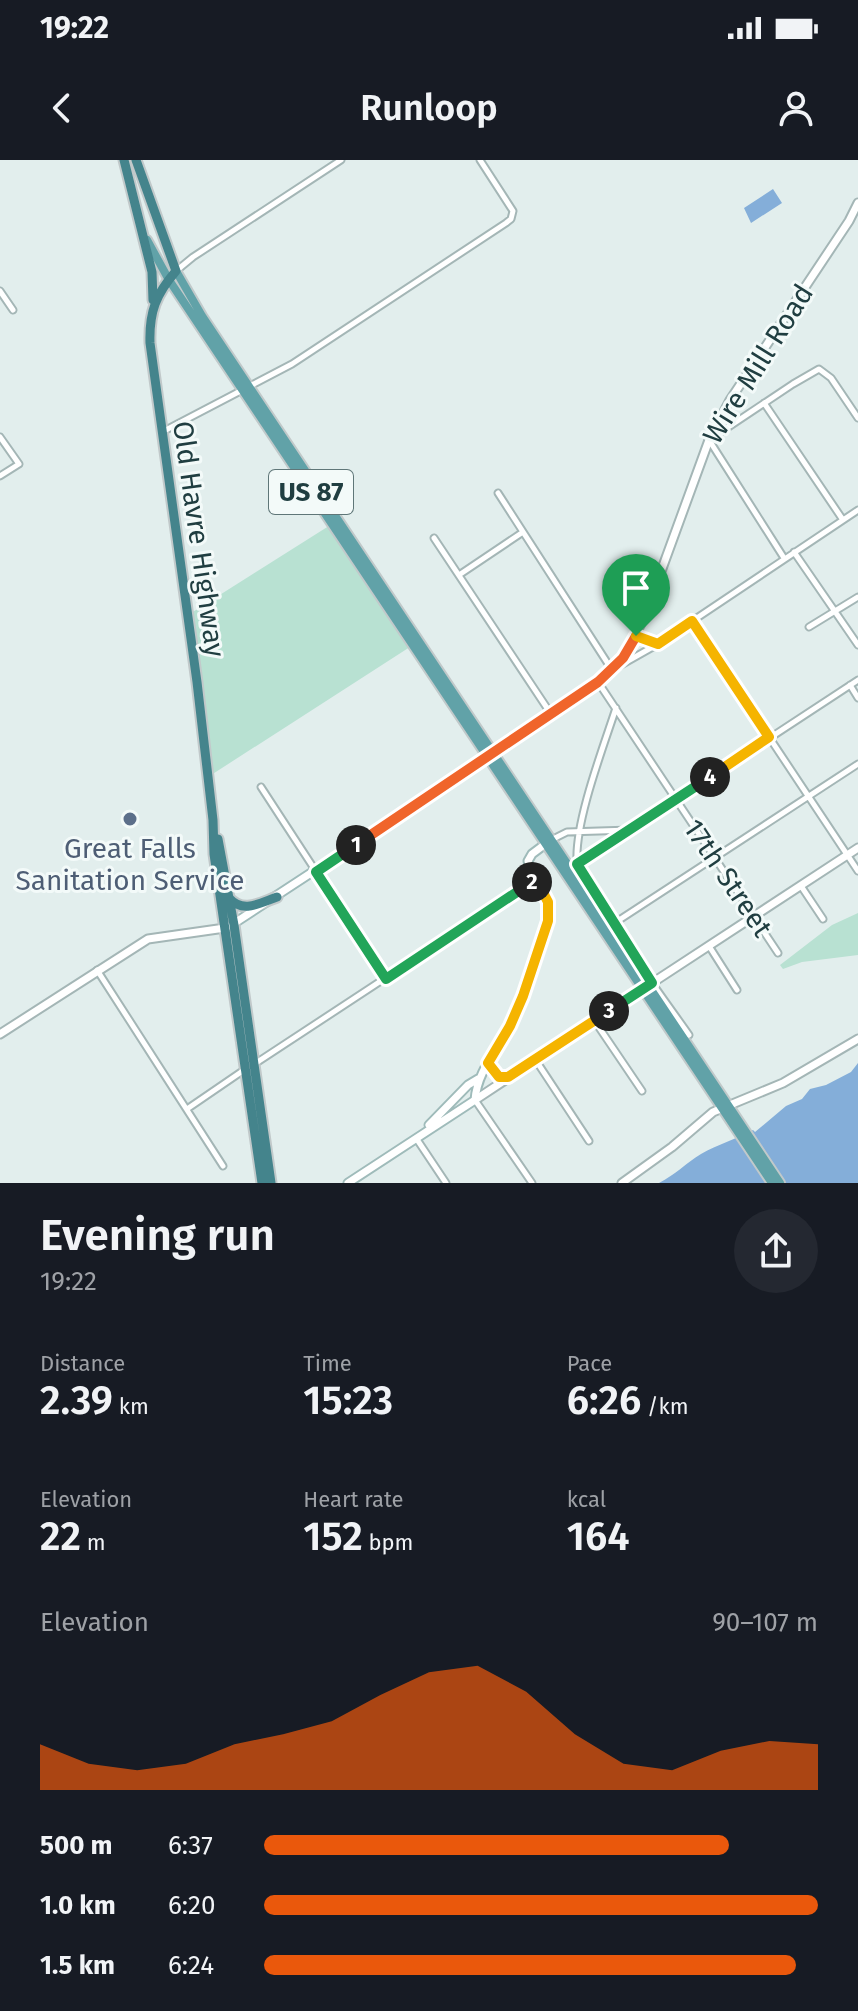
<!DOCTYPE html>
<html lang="en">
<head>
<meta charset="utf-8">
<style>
	:root { --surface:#171b24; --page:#242831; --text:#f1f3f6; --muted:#9ea1a6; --accent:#ea580c }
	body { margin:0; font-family:"Fira Sans",sans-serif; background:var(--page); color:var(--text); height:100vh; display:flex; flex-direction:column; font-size:30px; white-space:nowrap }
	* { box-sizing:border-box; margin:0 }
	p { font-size:26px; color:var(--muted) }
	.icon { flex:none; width:44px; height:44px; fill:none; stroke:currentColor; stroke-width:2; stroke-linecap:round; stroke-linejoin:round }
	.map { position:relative; height:1023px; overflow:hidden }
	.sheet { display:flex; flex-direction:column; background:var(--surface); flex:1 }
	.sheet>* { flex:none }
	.pin { position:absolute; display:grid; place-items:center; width:68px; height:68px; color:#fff; margin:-82px -34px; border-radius:50% 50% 50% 0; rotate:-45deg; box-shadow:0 0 8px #0007 }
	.pin .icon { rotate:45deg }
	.km { position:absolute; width:40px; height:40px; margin:-20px; border-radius:50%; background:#222; color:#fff; font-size:22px; line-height:40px; text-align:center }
	.round { display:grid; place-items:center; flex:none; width:84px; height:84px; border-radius:42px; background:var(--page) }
	.headline { display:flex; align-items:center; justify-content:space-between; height:136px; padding:0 40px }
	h1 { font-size:44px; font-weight:600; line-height:60px }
	.stats { display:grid; grid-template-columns:repeat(3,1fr); gap:12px; height:136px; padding:8px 40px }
	.stats div { display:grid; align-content:center }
	.stats b { font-size:40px; font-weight:600 }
	.stats small { font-size:22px; font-weight:400 }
	.stats p { font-size:22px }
	.chart { height:224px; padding:16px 40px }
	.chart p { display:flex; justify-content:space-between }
	.chart svg { width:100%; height:144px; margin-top:8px; fill:var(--accent); opacity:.7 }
	ul { padding:0 40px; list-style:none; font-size:26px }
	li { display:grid; grid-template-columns:128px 96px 1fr; align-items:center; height:60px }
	li i { height:20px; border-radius:10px; background:var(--accent) }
	.status { display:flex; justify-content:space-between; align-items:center; height:56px; padding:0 40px; background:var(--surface); direction:ltr }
	.status svg { height:22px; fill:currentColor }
	header { display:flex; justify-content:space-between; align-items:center; height:104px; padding:0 40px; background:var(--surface); font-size:36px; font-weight:600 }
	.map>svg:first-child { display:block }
	.green { fill:#b8e1d2 }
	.water { fill:#84aed9 }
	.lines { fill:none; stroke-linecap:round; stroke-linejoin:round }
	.minor-casing { stroke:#a4b6b6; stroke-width:9 }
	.tertiary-casing { stroke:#a4b6b6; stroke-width:11 }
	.secondary-casing { stroke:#9fbbba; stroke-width:11 }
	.primary-casing { stroke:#c1c9ca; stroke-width:12 }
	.trunk-casing { stroke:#c1c9ca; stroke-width:13 }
	.minor { stroke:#fff; stroke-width:5 }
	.tertiary { stroke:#fff; stroke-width:7 }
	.secondary { stroke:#fff; stroke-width:7 }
	.primary { stroke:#61a2a8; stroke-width:8 }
	.trunk { stroke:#44848c; stroke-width:9 }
	.tertiary-bridge-casing { stroke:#a4b6b6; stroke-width:11; stroke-linecap:butt }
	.tertiary-bridge { stroke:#fff; stroke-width:7 }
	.split-1-casing { stroke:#fff; stroke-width:16 }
	.split-2-casing { stroke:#fff; stroke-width:16 }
	.split-3-casing { stroke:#fff; stroke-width:16 }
	.split-4-casing { stroke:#fff; stroke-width:16 }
	.split-5-casing { stroke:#fff; stroke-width:16 }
	.split-1 { stroke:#f0652b; stroke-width:10 }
	.split-2 { stroke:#22a559; stroke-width:10 }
	.split-3 { stroke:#f5b400; stroke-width:10 }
	.split-4 { stroke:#22a559; stroke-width:10 }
	.split-5 { stroke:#f5b400; stroke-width:10 }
	.service-dot { fill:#5c6f8a; stroke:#f3faf9; stroke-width:3 }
	.labels { text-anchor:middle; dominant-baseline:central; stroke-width:6; stroke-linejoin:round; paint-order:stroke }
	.shield { fill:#f3faf9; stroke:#5f7678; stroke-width:2 }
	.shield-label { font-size:26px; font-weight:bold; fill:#203e41 }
	.street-label { font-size:28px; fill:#203e41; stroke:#f3faf9 }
	.service-label { font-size:28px; fill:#4e5e75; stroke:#f3faf9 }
</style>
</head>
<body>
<div class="status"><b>19:22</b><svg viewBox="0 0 49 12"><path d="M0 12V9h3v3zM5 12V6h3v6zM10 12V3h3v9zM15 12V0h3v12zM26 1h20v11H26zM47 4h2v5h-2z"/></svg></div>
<header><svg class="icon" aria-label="back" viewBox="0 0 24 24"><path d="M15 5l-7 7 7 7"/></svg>Runloop<svg class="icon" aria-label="person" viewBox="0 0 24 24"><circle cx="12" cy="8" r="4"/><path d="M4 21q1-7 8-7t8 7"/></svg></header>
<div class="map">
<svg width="858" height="1023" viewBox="0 0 858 1023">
	<rect width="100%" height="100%" fill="#e2eeed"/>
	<path class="green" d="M332,364L413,485L208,617L188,455Z
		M858,753V795L802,802L783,809L780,805L832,765Z"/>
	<path class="water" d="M773,29L782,43L751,63L744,48Z
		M858,903V1023H659C675,1015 686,1003 701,994C718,984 735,980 753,970L755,972L786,946L802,939L810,929L826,925L851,912Z"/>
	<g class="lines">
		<g class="minor-casing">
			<path id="minor" d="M176,111L193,97L341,0
				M0,131L13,150
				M764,243L843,360
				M162,272L292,204L506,63L511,59L513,51L480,0
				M0,277L19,304L0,316
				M498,333L612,510L658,484L858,350
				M434,378L551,554
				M794,392L858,485
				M784,398L709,280L793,224L819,209L831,218L858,258
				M459,415L523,372
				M692,461L858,711
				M809,467L858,437
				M636,476L658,484
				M598,522L778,793
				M850,525L858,538
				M616,548C603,588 575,661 577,701C578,723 671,849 689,875
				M261,627L386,819
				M551,680L567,672L631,670
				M578,704L858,520
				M801,726L823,759
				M613,764L858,604
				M709,786L737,830
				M97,810L223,1006
				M594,860L642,931
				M535,899L589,981
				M253,905L536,719
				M475,940L532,1023
				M187,949L244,910
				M416,978L446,1023"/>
		</g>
		<g class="tertiary-casing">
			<path id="tertiary" d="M493,593L598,522L623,498L644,458L709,280L730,240L849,61L858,43
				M649,825L858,688
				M0,874L148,779L225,768
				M475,940L635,834
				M622,1023L672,987L713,952L783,923L858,879"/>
		</g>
		<g class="secondary-casing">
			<path id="secondary" d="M230,766L491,595
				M488,903L494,914L508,917
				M429,965L468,925L478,919
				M348,1023L475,940C477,912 496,892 509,868C521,846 548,776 549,752C549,732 532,720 528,701L532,694L548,682"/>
		</g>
		<g class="primary-casing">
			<path id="primary" d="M147,80L169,120L772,1023
				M176,111L202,156L780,1023"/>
		</g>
		<g class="trunk-casing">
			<path id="trunk" d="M124,0L152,112L153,140
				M136,0L176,111C156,134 149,152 150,183L197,522L213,660L214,694L262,1023
				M218,679L234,765L271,1023
				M229,738C243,754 260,743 277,737"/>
		</g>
		<use href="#minor" class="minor"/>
		<use href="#tertiary" class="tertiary"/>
		<use href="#secondary" class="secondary"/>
		<use href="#primary" class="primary"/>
		<use href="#trunk" class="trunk"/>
		<g class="tertiary-bridge-casing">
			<path id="tertiary-bridge" d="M635,834L649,825"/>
		</g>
		<use href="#tertiary-bridge" class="tertiary-bridge"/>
	</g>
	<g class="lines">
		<g class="split-1-casing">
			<path id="split-1" d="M356,685L598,522L623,498L636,476"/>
		</g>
		<g class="split-2-casing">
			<path id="split-2" d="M356,685L316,712L386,819L532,722"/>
		</g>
		<g class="split-3-casing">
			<path id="split-3" d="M532,722L536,719L548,742V761L523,836L510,866L488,903L499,917H508L609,851"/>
		</g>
		<g class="split-4-casing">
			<path id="split-4" d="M609,851L652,823L577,704L710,617"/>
		</g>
		<g class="split-5-casing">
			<path id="split-5" d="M636,476L658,484L692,461L769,577L710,617"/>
		</g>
		<use href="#split-1" class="split-1"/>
		<use href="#split-2" class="split-2"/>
		<use href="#split-3" class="split-3"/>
		<use href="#split-4" class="split-4"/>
		<use href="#split-5" class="split-5"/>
	</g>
	<circle class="service-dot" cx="130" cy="659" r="8"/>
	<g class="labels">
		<rect class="shield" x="269" y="310" width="84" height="44" rx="6"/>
		<g class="shield-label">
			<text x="311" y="332">US 87</text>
		</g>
		<g class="street-label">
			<text transform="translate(758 204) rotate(-58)">Wire Mill Road</text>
			<text transform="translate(199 379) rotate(82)">Old Havre Highway</text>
			<text transform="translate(728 718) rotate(56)">17th Street</text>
		</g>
		<g class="service-label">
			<text x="130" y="688">Great Falls<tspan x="130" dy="32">Sanitation Service</tspan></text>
		</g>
	</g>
</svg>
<div class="pin" style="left:636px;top:476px;background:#1e9e55"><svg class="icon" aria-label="arrive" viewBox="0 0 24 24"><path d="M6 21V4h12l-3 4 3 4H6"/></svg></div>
<b class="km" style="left:356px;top:685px">1</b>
<b class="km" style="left:532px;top:722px">2</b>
<b class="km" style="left:609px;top:851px">3</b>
<b class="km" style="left:710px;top:617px">4</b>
</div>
<section class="sheet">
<div class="headline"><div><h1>Evening run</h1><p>19:22</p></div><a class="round"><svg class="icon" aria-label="share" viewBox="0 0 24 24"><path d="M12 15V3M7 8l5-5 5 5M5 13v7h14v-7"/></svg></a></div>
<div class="stats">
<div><p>Distance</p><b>2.39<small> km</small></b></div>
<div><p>Time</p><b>15:23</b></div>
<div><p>Pace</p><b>6:26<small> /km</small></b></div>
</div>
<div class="stats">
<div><p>Elevation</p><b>22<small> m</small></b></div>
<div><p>Heart rate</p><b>152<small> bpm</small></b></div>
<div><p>kcal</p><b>164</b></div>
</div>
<div class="chart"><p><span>Elevation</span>90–107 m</p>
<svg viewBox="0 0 160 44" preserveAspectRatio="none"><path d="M0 44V30L10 36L20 38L30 36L40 30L50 27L60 23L70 15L80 8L90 6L100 14L110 27L120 36L130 38L140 32L150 29L160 30V44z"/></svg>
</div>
<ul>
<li><b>500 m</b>6:37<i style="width:84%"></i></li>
<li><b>1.0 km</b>6:20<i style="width:100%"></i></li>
<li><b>1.5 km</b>6:24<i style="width:96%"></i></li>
</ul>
</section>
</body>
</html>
